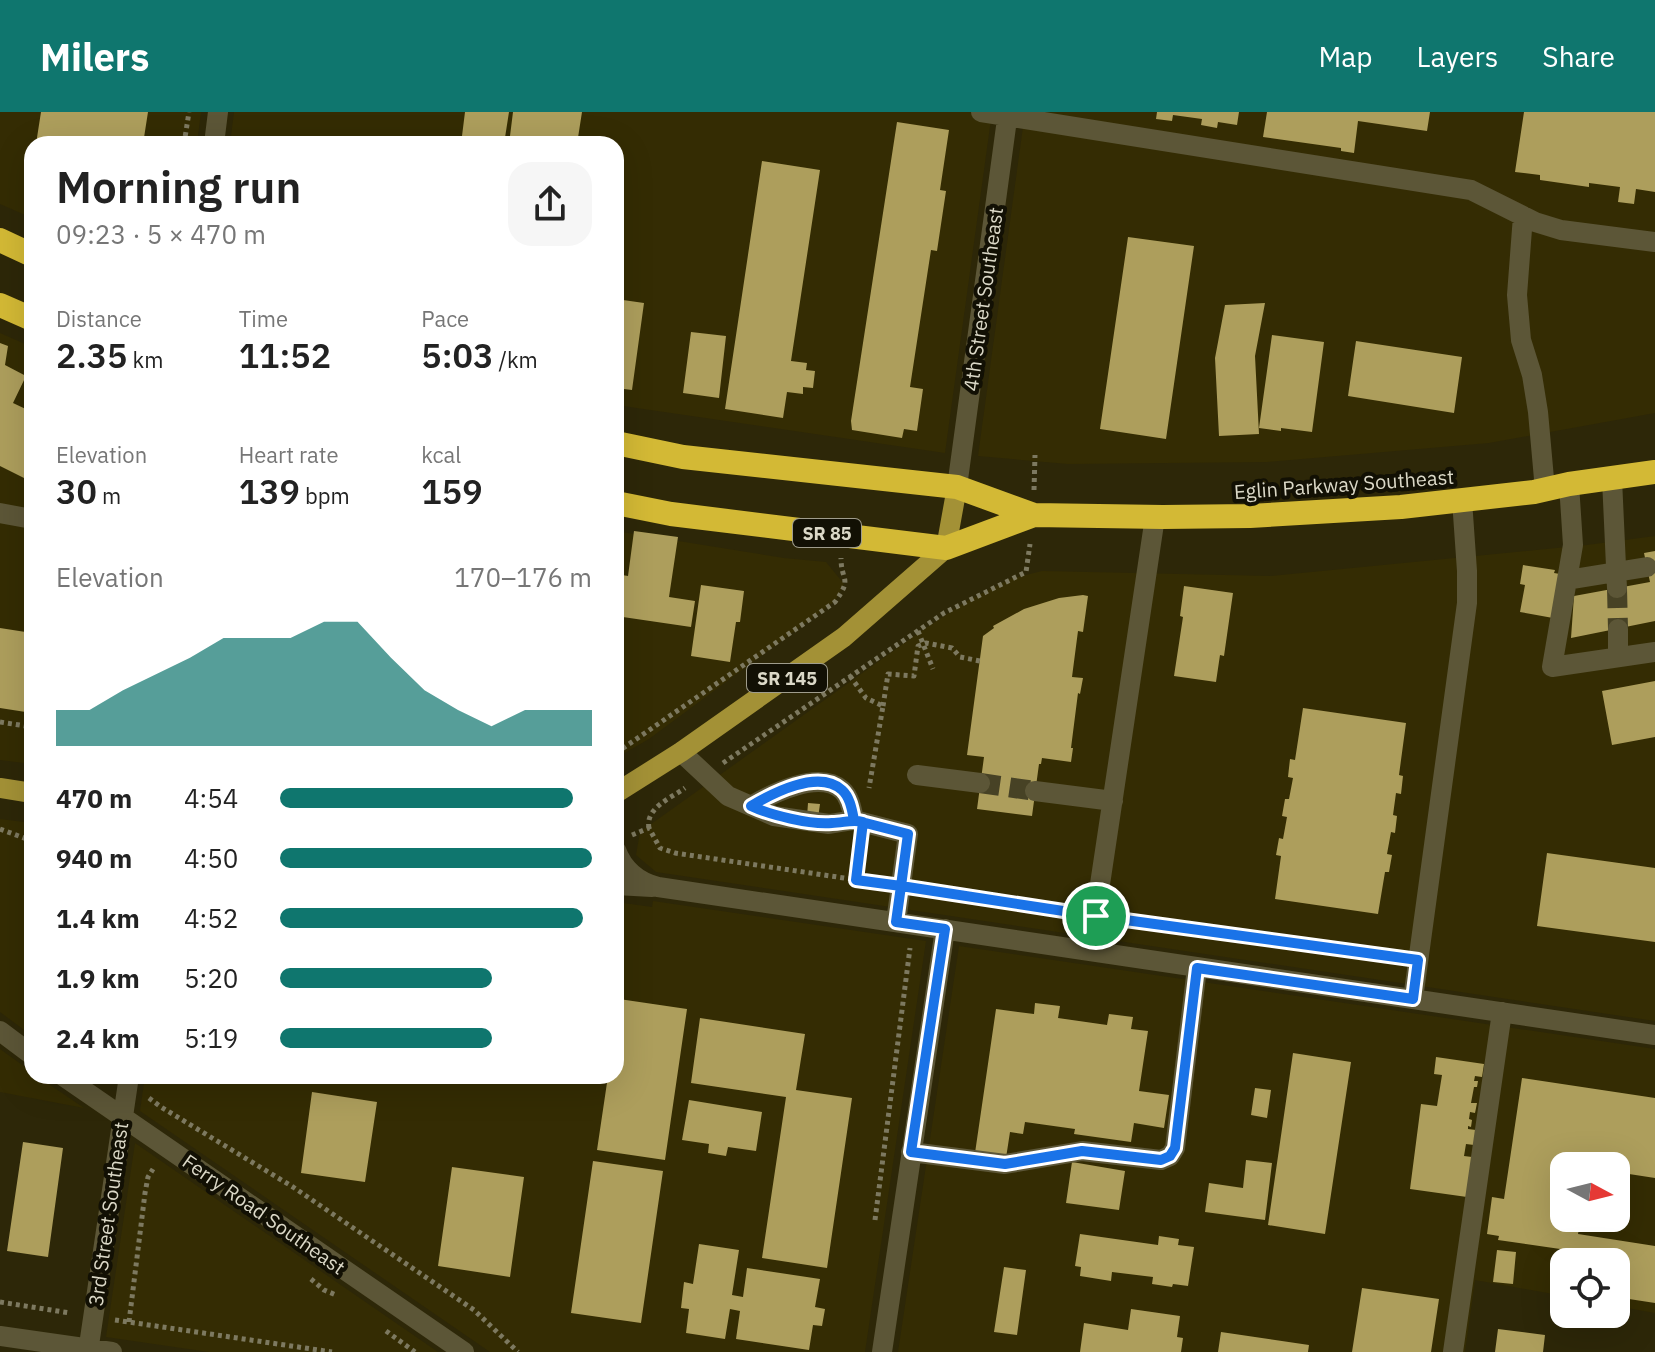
<!DOCTYPE html>
<html lang="en">
<head>
<meta charset="utf-8">
<style>
	:root { --surface:#fff; --page:#f6f6f6; --text:#222; --muted:#767676; --accent:#0f766e }
	body { margin:0; font-family:"IBM Plex Sans",sans-serif; background:var(--page); color:var(--text); height:100vh; display:flex; flex-direction:column; font-size:30px; white-space:nowrap }
	* { box-sizing:border-box; margin:0 }
	p { font-size:26px; color:var(--muted) }
	.icon { flex:none; width:44px; height:44px; fill:none; stroke:currentColor; stroke-width:2; stroke-linecap:round; stroke-linejoin:round }
	.map { position:relative; flex:1; overflow:hidden }
	.drawer { position:absolute; left:24px; top:24px; width:600px; height:948px; display:flex; flex-direction:column; background:var(--surface); border-radius:24px; box-shadow:0 8px 32px #0002 }
	.drawer>* { flex:none }
	.needle { width:52px; rotate:97deg }
	.fabs { position:absolute; left:1550px; top:1040px; display:grid; gap:16px }
	.fabs a { display:grid; place-items:center; width:80px; height:80px; border-radius:16px; background:var(--surface); box-shadow:0 8px 32px #0002; font-size:40px }
	.pin { position:absolute; display:grid; place-items:center; width:68px; height:68px; color:#fff; margin:-34px; border:4px solid #fff; border-radius:50%; box-shadow:0 2px 8px #0007 }
	.round { display:grid; place-items:center; flex:none; width:84px; height:84px; border-radius:24px; background:var(--page) }
	.head { display:flex; align-items:center; justify-content:space-between; height:136px; padding:0 32px }
	h1 { font-size:44px; font-weight:600; line-height:60px }
	.metrics { display:grid; grid-template-columns:repeat(3,1fr); gap:12px; height:136px; padding:8px 32px }
	.metrics div { display:grid; align-content:center }
	.metrics b { font-size:34px; font-weight:600 }
	.metrics small { font-size:22px; font-weight:400 }
	.metrics p { font-size:22px }
	.chart { height:224px; padding:16px 32px }
	.chart p { display:flex; justify-content:space-between }
	.chart svg { width:100%; height:144px; margin-top:8px; fill:var(--accent); opacity:.7 }
	ul { padding:0 32px; list-style:none; font-size:26px }
	li { display:grid; grid-template-columns:128px 96px 1fr; align-items:center; height:60px }
	li i { height:20px; border-radius:10px; background:var(--accent) }
	header { display:flex; align-items:center; gap:48px; box-sizing:border-box; height:112px; padding:0 40px; background:var(--accent); color:#fff }
	header strong { font-size:38px }
	nav { display:flex; gap:44px; margin-inline-start:auto; font-size:28px }
	.map>svg:first-child { display:block }
	.built { fill:#342c03; fill-rule:evenodd }
	.building { fill:#ad9e5c }
	.lines { fill:none; stroke-linecap:round; stroke-linejoin:round }
	.minor-tunnel { stroke:#474225; stroke-width:20; stroke-dasharray:20 10; stroke-linecap:butt }
	.path { stroke:#7d7960; stroke-width:5; stroke-dasharray:4 4; stroke-linecap:butt }
	.minor { stroke:#5c5637; stroke-width:20 }
	.major { stroke:#a39136; stroke-width:20 }
	.highway { stroke:#d3b935; stroke-width:24 }
	.route-casing { stroke:#fff; stroke-width:16 }
	.route { stroke:#1a73e8; stroke-width:10 }
	.labels { text-anchor:middle; dominant-baseline:central; stroke-width:8; stroke-linejoin:round; paint-order:stroke }
	.shield { fill:#121004; stroke:#9f9c8c; stroke-width:2 }
	.shield-label { font-size:18px; font-weight:bold; fill:#dbd8c7 }
	.street-label { font-size:20px; fill:#dbd8c7; stroke:#121004 }
</style>
</head>
<body>
<header>
<strong>Milers</strong>
<nav><a>Map</a><a>Layers</a><a>Share</a></nav>
</header>
<div class="map">
<svg width="1655" height="1240" viewBox="0 0 1655 1240">
	<rect width="100%" height="100%" fill="#2d2708"/>
	<path class="built" d="M0,0H201L197,32H32V106L0,92Z
		M234,0H992L945,341L616,293V32H230Z
		M1025,0H1655V301L1489,331L1267,350L1068,352L978,344Z
		M0,221L32,235V652L0,648Z
		M616,419L784,446L826,450L844,472L835,489L649,627L616,646Z
		M1655,424V909L656,760L636,743L640,720L917,522L967,489L1010,467L1042,459L1271,464L1587,433Z
		M0,707L32,711V924L0,900Z
		M653,789L926,829L865,1240H490L140,999L145,964H616V790L652,795Z
		M959,834L1655,937V1201L1616,1194V1150H1564V1184L1475,1168L1465,1240H898ZM1564,1054H1616V1106H1564Z
		M0,937L32,960V964H37L84,996L0,980Z
		M135,1031L438,1240H209L106,1225Z"/>
	<path class="building" d="M41,0H148L143,32H36Z
		M465,0H509L504,32H461Z
		M513,0H582L577,32H509Z
		M1157,0H1239L1237,13L1218,10L1217,16L1201,13L1202,7L1173,3L1172,9L1156,7Z
		M1267,0H1430L1427,19L1358,9L1354,41L1341,39V36L1263,25Z
		M1524,0H1655V80L1636,77L1634,92L1618,90L1620,75L1589,71V75L1540,68V63L1515,60Z
		M897,10L949,18L940,78L946,79L937,139L931,138L910,275L923,277L917,319L904,317L902,326L852,318L851,309Z
		M762,49L820,58L791,249L807,251L806,258L815,259L813,276L803,275V282L787,280L783,306L725,297Z
		M1128,125L1194,134L1166,327L1100,317Z
		M616,187L644,191L632,278L616,276Z
		M1265,191L1255,244L1259,322L1219,324L1215,246L1225,193Z
		M691,220L726,224L719,286L683,281Z
		M1272,223L1324,230L1312,320L1281,316V319L1259,316Z
		M1356,229L1462,245L1454,301L1348,284Z
		M0,231L8,234L5,253L26,264L13,291L32,300V370L0,354Z
		M634,419L678,425L669,485L695,489L691,515L616,504V462L628,464Z
		M1655,439V509L1571,526L1574,484L1650,470L1644,441Z
		M1523,453L1555,458L1554,461L1560,462L1553,506L1520,500L1525,473L1520,472Z
		M701,473L744,479L740,510H736L730,550L691,544Z
		M1184,474L1233,481L1224,544L1220,543L1216,570L1174,564L1183,505L1180,504Z
		M1083,483L1088,484L1083,520L1078,519L1072,565L1083,566L1080,582L1078,581L1071,636H1073L1071,650L1042,646L1041,652H1039L1032,704L977,697L984,645L967,643L983,524L994,516L993,514L1024,497L1059,486Z
		M0,516L32,521V601L0,596Z
		M1655,569V625L1612,633L1602,579Z
		M1303,596L1406,611L1399,663L1403,664L1401,682L1396,681L1393,703L1397,704L1395,721L1391,720L1387,742L1392,743L1389,760H1385L1378,802L1275,787L1281,744L1276,743L1279,726L1283,727L1287,705L1282,704L1285,687H1289L1293,666L1288,665L1290,647L1295,648Z
		M808,691L820,692L818,706L807,705Z
		M1547,741L1655,756V830L1537,814Z
		M619,887L687,897L665,1048L597,1038L608,964H616V907Z
		M1035,891L1060,894L1058,906L1107,913L1109,902L1133,905L1131,917L1148,919L1139,979L1169,983L1164,1016L1134,1011L1131,1030L1074,1022L1075,1017L1025,1010L1023,1022L1010,1020L1006,1046L975,1041L996,897L1034,902Z
		M700,906L805,922L796,978L852,986L827,1156L762,1146L786,985L691,971Z
		M1293,941L1351,950L1325,1122L1268,1113Z
		M1436,945L1484,952L1482,965L1475,964L1474,969H1478L1477,975H1474L1471,991H1477L1475,1001L1470,1000L1469,1007L1472,1008L1471,1015L1468,1014V1017L1476,1018L1474,1033L1466,1032L1464,1044L1472,1045L1467,1085L1410,1077L1421,992L1437,994L1442,963L1434,962Z
		M1522,966L1655,986V1066L1616,1060V1054H1564V1106H1581L1578,1122L1655,1134V1191L1616,1185V1150H1572L1574,1139L1498,1128L1499,1124L1487,1122L1492,1085L1504,1087Z
		M1255,976L1271,978L1267,1006L1251,1003Z
		M312,980L377,990L365,1070L301,1061Z
		M689,988L762,1000L756,1039L728,1035L726,1044L708,1041L709,1032L682,1028Z
		M23,1030L63,1036L48,1145L7,1139Z
		M1246,1048L1272,1051L1265,1108L1205,1100L1209,1071L1243,1076Z
		M593,1049L663,1059L641,1211L571,1201Z
		M1072,1050L1125,1059L1119,1098L1066,1091Z
		M452,1055L524,1065L510,1165L438,1154Z
		M1080,1122L1158,1133L1159,1124L1179,1127L1178,1133L1194,1135L1188,1174L1173,1172L1172,1175L1152,1172L1153,1165L1112,1160L1111,1169L1080,1164L1081,1155L1075,1154Z
		M699,1132L739,1138L732,1183L743,1185L747,1156L820,1167L815,1195L825,1197L822,1214L813,1213L809,1238L736,1227L740,1199L730,1197L725,1227L686,1221L689,1197L681,1196L684,1170L693,1172Z
		M1497,1138L1516,1140L1513,1172L1493,1170Z
		M1004,1155L1026,1158L1017,1223L994,1220Z
		M1362,1176L1439,1187L1431,1240H1352Z
		M1131,1197L1180,1204L1177,1225L1183,1226L1181,1240H1080L1084,1211L1128,1218Z
		M1498,1217L1545,1223L1543,1240H1495Z
		M1221,1220L1309,1233L1308,1240H1218Z"/>
	<g class="lines">
		<path class="minor-tunnel" d="M1617,476L1618,517
			M980,671L1035,679"/>
		<path class="path" d="M184,32L189,0
			M1034,378L1035,343
			M918,519L933,557
			M850,564L866,586L883,594L869,676
			M883,594L888,562L914,564L918,534L926,531L952,536L960,545L980,549
			M0,610L32,615
			M616,641L835,490C853,465 841,470 841,446
			M723,651L944,501L1026,460L1030,432
			M649,716C645,696 671,686 685,676
			M0,717L32,729
			M632,723L649,716L660,736L675,741L878,771
			M856,768L860,733
			M923,778L1075,801
			M1117,807L1396,845
			M149,986L161,995L293,1075L474,1198L518,1240
			M875,1108L910,836
			M311,1167L324,1178L336,1183
			M0,1190L70,1201
			M115,1208L332,1240
			M129,1210L145,1081L148,1065L153,1057
			M386,1219L415,1240"/>
		<path class="minor" d="M981,0L1471,78L1535,110L1561,118L1655,130
			M214,32L218,0
			M1523,104L1517,183L1521,228L1532,263L1538,300L1545,378
			M1612,367L1617,476
			M1569,372L1573,433L1552,555L1655,540
			M957,375L1008,0
			M0,401L32,407
			M1567,468L1647,455
			M1618,517V545
			M681,640L728,684L774,704L829,712L854,708L908,722L896,810
			M917,663L980,671
			M1035,679L1113,689
			M751,694C773,681 819,658 842,678C850,685 852,698 854,708
			M616,738C623,757 638,770 658,775L1655,923
			M616,773L652,775
			M1090,839L1155,405
			M1413,887L1467,491V459L1462,388
			M0,919L32,943
			M63,964L464,1240
			M911,1040L1005,1052L1082,1039L1161,1048L1170,1044L1175,1036L1197,856
			M0,1224L112,1240
			M88,1240L129,964
			M882,1240L945,817
			M1453,1240L1502,900"/>
		<path class="major" d="M0,676L32,681
			M616,681L681,640L844,525L946,436L957,375"/>
		<path class="highway" d="M0,128L32,143
			M0,193L32,207
			M616,331L683,345L957,375L1034,403L1163,405L1250,404L1401,395L1534,380L1569,372L1655,360
			M616,391L671,402L946,436L1034,403"/>
	</g>
	<g class="lines">
		<g class="route-casing">
			<path id="route" d="M1096,804L901,774L908,722L854,708C852,698 850,685 842,678C819,657 773,681 751,694C770,703 810,713 832,711C843,711 852,707 863,710L856,768L901,774L896,810L945,817L911,1040L1005,1052L1082,1039L1161,1048L1170,1044L1175,1036L1197,856L1413,887L1418,848L1096,804"/>
		</g>
		<use href="#route" class="route"/>
	</g>
	<g class="labels">
		<g class="shield">
			<rect x="793" y="407" width="68" height="28" rx="6"/>
			<rect x="747" y="552" width="80" height="28" rx="6"/>
		</g>
		<g class="shield-label">
			<text x="827" y="421">SR 85</text>
			<text x="787" y="566">SR 145</text>
		</g>
		<g class="street-label">
			<text transform="translate(983 187) rotate(-82)">4th Street Southeast</text>
			<text transform="translate(1344 372) rotate(-4)">Eglin Parkway Southeast</text>
			<text transform="translate(108 1102) rotate(-82)">3rd Street Southeast</text>
			<text transform="translate(264 1102) rotate(35)">Ferry Road Southeast</text>
		</g>
	</g>
</svg>
<div class="fabs">
<a><svg class="needle" viewBox="-14 -14 28 28"><path d="M0-13l5 13h-10z" fill="#e53935"/><path d="M0 13l5-13h-10z" fill="#767676"/></svg></a>
<a><svg class="icon" aria-label="locate" viewBox="0 0 24 24"><circle cx="12" cy="12" r="6"/><path d="M12 2v4M12 18v4M2 12h4M18 12h4"/></svg></a>
</div>
<div class="pin" style="left:1096px;top:804px;background:#1e9e55"><svg class="icon" aria-label="arrive" viewBox="0 0 24 24"><path d="M6 21V4h12l-3 4 3 4H6"/></svg></div>
<section class="drawer">
<div class="head"><div><h1>Morning run</h1><p>09:23 · 5 × 470 m</p></div><a class="round"><svg class="icon" aria-label="share" viewBox="0 0 24 24"><path d="M12 15V3M7 8l5-5 5 5M5 13v7h14v-7"/></svg></a></div>
<div class="metrics">
<div><p>Distance</p><b>2.35<small> km</small></b></div>
<div><p>Time</p><b>11:52</b></div>
<div><p>Pace</p><b>5:03<small> /km</small></b></div>
</div>
<div class="metrics">
<div><p>Elevation</p><b>30<small> m</small></b></div>
<div><p>Heart rate</p><b>139<small> bpm</small></b></div>
<div><p>kcal</p><b>159</b></div>
</div>
<div class="chart"><p><span>Elevation</span>170–176 m</p>
<svg viewBox="0 0 160 44" preserveAspectRatio="none"><path d="M0 44V33L10 33L20 27L30 22L40 17L50 11L60 11L70 11L80 6L90 6L100 17L110 27L120 33L130 38L140 33L150 33L160 33V44z"/></svg>
</div>
<ul>
<li><b>470 m</b>4:54<i style="width:94%"></i></li>
<li><b>940 m</b>4:50<i style="width:100%"></i></li>
<li><b>1.4 km</b>4:52<i style="width:97%"></i></li>
<li><b>1.9 km</b>5:20<i style="width:68%"></i></li>
<li><b>2.4 km</b>5:19<i style="width:68%"></i></li>
</ul>
</section>
</div>
</body>
</html>
